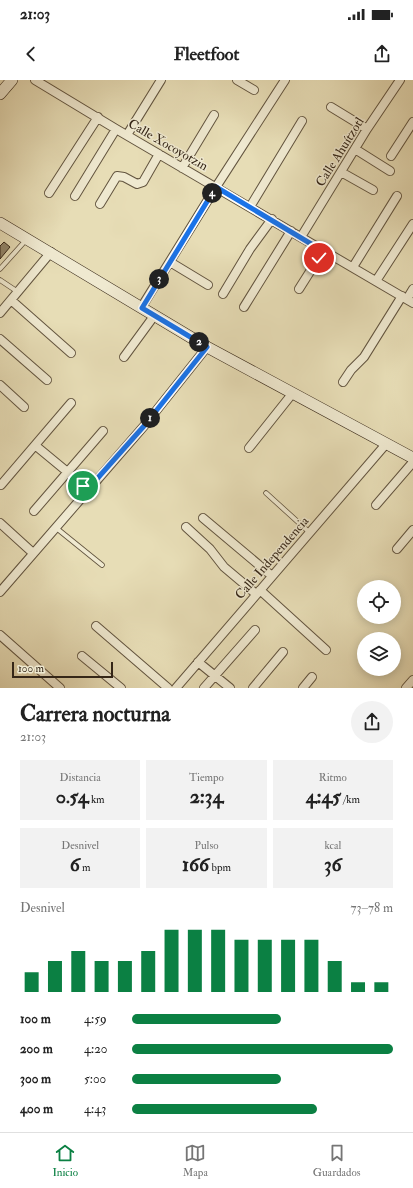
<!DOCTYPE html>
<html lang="es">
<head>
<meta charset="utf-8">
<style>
	:root { --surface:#fff; --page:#f2f2f2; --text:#222; --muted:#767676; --line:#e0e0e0; --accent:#0b8043 }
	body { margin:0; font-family:"IM FELL Double Pica",serif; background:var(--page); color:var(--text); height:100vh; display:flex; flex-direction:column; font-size:15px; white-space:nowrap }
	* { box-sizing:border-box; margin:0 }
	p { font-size:13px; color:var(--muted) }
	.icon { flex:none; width:22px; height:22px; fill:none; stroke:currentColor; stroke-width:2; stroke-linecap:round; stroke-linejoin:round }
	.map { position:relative; height:608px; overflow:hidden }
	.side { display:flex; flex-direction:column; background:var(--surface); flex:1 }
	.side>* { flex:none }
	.controls { position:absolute; left:357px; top:500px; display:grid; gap:8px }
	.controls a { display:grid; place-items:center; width:44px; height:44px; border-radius:50%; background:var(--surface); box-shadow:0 2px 10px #0003; font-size:20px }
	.scale { position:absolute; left:12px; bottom:10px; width:101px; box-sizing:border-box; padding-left:4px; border:2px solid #352617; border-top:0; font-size:11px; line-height:14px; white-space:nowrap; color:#352617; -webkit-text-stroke:3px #efe9d0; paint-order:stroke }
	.pin { position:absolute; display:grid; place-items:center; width:34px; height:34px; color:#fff; margin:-17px; border:2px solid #fff; border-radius:50%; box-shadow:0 1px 4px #0007 }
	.km { position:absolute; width:20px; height:20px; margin:-10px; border-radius:50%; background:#222; color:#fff; font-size:11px; line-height:20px; text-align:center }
	.round { display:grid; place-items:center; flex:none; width:42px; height:42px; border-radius:21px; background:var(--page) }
	.head { display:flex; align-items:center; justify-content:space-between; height:68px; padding:0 20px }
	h1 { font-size:22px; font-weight:700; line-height:30px }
	.stats { display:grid; grid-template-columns:repeat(3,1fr); gap:6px; height:68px; padding:4px 20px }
	.stats div { display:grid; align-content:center; border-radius:0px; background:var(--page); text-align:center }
	.stats b { font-size:20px; font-weight:700 }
	.stats small { font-size:11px; font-weight:400 }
	.stats p { font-size:11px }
	.chart { height:112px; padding:8px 20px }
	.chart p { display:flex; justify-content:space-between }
	.chart svg { width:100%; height:72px; margin-top:4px; stroke:var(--accent); stroke-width:6 }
	ul { padding:0 20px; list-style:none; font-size:13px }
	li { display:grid; grid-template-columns:64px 48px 1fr; align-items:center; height:30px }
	li i { height:10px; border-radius:5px; background:var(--accent) }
	.status { display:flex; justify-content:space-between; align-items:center; height:28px; padding:0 20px; background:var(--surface); direction:ltr }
	.status svg { height:11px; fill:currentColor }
	header { display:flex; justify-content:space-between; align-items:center; height:52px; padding:0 20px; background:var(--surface); font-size:18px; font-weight:700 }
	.tabs { display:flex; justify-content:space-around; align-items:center; height:56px; border-top:1px solid var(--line); background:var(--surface); font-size:11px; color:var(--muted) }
	.tabs a { display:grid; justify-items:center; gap:2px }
	.tabs .active { color:var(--accent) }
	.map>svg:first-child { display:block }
	.building { fill:#92856a; stroke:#352617 }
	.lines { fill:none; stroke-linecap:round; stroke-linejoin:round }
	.lane-casing { stroke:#62543f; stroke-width:5.5 }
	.street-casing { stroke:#62543f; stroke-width:10 }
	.secondary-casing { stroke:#352617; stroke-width:12 }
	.lane { stroke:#efe9d0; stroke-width:4 }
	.street { stroke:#efe9d0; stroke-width:8 }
	.secondary { stroke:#efe9d0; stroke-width:11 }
	.route-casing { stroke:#fff; stroke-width:8 }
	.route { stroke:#1a73e8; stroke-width:5 }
	.labels { text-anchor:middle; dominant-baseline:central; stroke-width:3; stroke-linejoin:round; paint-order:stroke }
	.street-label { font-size:13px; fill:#352617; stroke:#efe9d0 }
</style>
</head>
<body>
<div class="status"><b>21:03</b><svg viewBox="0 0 49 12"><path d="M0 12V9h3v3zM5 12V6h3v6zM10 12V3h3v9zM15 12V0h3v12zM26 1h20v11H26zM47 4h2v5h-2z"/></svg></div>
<header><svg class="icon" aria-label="back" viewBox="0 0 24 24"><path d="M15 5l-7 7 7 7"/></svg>Fleetfoot<svg class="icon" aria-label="share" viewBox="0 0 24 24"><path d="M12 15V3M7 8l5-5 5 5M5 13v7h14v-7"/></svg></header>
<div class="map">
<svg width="413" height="608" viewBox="0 0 413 608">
	<rect width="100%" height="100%" fill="#e7ddb6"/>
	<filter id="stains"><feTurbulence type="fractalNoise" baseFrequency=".005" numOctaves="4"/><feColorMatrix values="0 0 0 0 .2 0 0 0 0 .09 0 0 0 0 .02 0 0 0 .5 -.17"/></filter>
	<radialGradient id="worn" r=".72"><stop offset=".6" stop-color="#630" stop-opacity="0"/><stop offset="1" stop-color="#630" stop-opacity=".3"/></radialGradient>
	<path class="building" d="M4,162L10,167L0,179V166Z"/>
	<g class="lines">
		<g class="lane-casing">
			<path id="lane" d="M0,189L26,160
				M0,200L18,212
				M266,413L309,452
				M55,447L102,485"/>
		</g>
		<g class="street-casing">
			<path id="street" d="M35,0L116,49L413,223
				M237,0L254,10
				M331,27L367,49
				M127,55L161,0
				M355,69L390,91
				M391,76L413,42
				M182,88L214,35
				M341,92L373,110
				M49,113L98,37
				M75,116L116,49
				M100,124L117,96L124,97L137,104L143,102L159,74
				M250,127L302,41
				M301,157L367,49L400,0
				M170,182L208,205
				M353,187L397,116
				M376,201L413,144
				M299,209L323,171
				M223,214L250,169L272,139
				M407,219L413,209
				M11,220L71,273
				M244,227L291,151
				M141,228L216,107L285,0
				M0,233L51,172
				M0,259L47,300
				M124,277L154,236
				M343,302L351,290L364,277L402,216
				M0,305L24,327
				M36,366L88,409
				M249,368L292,314
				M1,405L71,323
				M376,425L413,382
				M34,431L103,351
				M203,438L272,496
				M0,443L33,473
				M186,447L210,469L224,487L256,514
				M397,469L413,450
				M260,510L326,570
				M0,512L144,346L207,267
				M96,546L168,608
				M0,555L60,608
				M82,576L121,608
				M198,582L230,608
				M176,608L386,364
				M204,608L255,550
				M253,608L283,572
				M303,608L312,597
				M406,608L413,600"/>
		</g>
		<g class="secondary-casing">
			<path id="secondary" d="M0,14L12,0
				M0,143L207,267L413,378"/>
		</g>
		<use href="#lane" class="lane"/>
		<use href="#street" class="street"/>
		<use href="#secondary" class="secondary"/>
	</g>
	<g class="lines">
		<g class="route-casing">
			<path id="route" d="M83,406L88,409L144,346L207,267L142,228L216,107L323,171L319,178"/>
		</g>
		<use href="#route" class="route"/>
	</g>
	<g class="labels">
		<g class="street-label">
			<text transform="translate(168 65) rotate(30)">Calle Xocoyotzin</text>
			<text transform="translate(340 72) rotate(-58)">Calle Ahuítzotl</text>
			<text transform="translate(272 478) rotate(-49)">Calle Independencia</text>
		</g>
	</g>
	<rect width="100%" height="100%" filter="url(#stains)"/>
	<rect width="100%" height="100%" fill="url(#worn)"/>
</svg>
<div class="controls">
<a><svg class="icon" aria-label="locate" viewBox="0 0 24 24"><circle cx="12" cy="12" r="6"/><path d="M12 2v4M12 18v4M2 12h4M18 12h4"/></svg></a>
<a><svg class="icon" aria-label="layers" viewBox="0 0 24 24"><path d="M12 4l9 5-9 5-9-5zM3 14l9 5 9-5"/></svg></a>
</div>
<div class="scale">100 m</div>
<div class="pin" style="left:83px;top:406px;background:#1e9e55"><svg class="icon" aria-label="arrive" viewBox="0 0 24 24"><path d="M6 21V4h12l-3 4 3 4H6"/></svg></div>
<div class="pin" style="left:319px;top:178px;background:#d93025"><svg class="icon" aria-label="check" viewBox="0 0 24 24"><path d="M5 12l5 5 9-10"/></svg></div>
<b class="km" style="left:150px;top:338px">1</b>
<b class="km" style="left:199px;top:262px">2</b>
<b class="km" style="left:159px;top:199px">3</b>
<b class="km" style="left:212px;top:113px">4</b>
</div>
<section class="side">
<div class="head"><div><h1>Carrera nocturna</h1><p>21:03</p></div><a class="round"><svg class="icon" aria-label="share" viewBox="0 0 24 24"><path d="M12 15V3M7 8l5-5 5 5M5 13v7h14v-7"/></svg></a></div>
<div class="stats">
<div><p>Distancia</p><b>0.54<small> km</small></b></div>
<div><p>Tiempo</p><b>2:34</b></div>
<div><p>Ritmo</p><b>4:45<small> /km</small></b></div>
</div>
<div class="stats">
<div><p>Desnivel</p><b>6<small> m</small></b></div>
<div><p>Pulso</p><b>166<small> bpm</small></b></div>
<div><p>kcal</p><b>36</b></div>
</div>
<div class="chart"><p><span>Desnivel</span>73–78 m</p>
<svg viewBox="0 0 160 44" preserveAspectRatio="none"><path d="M5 44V32M15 44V25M25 44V19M35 44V25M45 44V25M55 44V19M65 44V6M75 44V6M85 44V6M95 44V12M105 44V12M115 44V12M125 44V12M135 44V25M145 44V38M155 44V38"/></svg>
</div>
<ul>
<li><b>100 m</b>4:59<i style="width:57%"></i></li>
<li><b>200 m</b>4:20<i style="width:100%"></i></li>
<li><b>300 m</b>5:00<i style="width:57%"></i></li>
<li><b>400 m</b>4:43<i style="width:71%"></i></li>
</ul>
</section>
<nav class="tabs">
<a class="active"><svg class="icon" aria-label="home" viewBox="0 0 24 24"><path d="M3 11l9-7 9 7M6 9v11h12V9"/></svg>Inicio</a>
<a><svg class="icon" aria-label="map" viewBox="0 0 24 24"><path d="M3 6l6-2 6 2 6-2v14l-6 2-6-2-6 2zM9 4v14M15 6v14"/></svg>Mapa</a>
<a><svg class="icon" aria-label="saved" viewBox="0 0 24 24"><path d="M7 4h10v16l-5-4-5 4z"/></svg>Guardados</a>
</nav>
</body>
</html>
